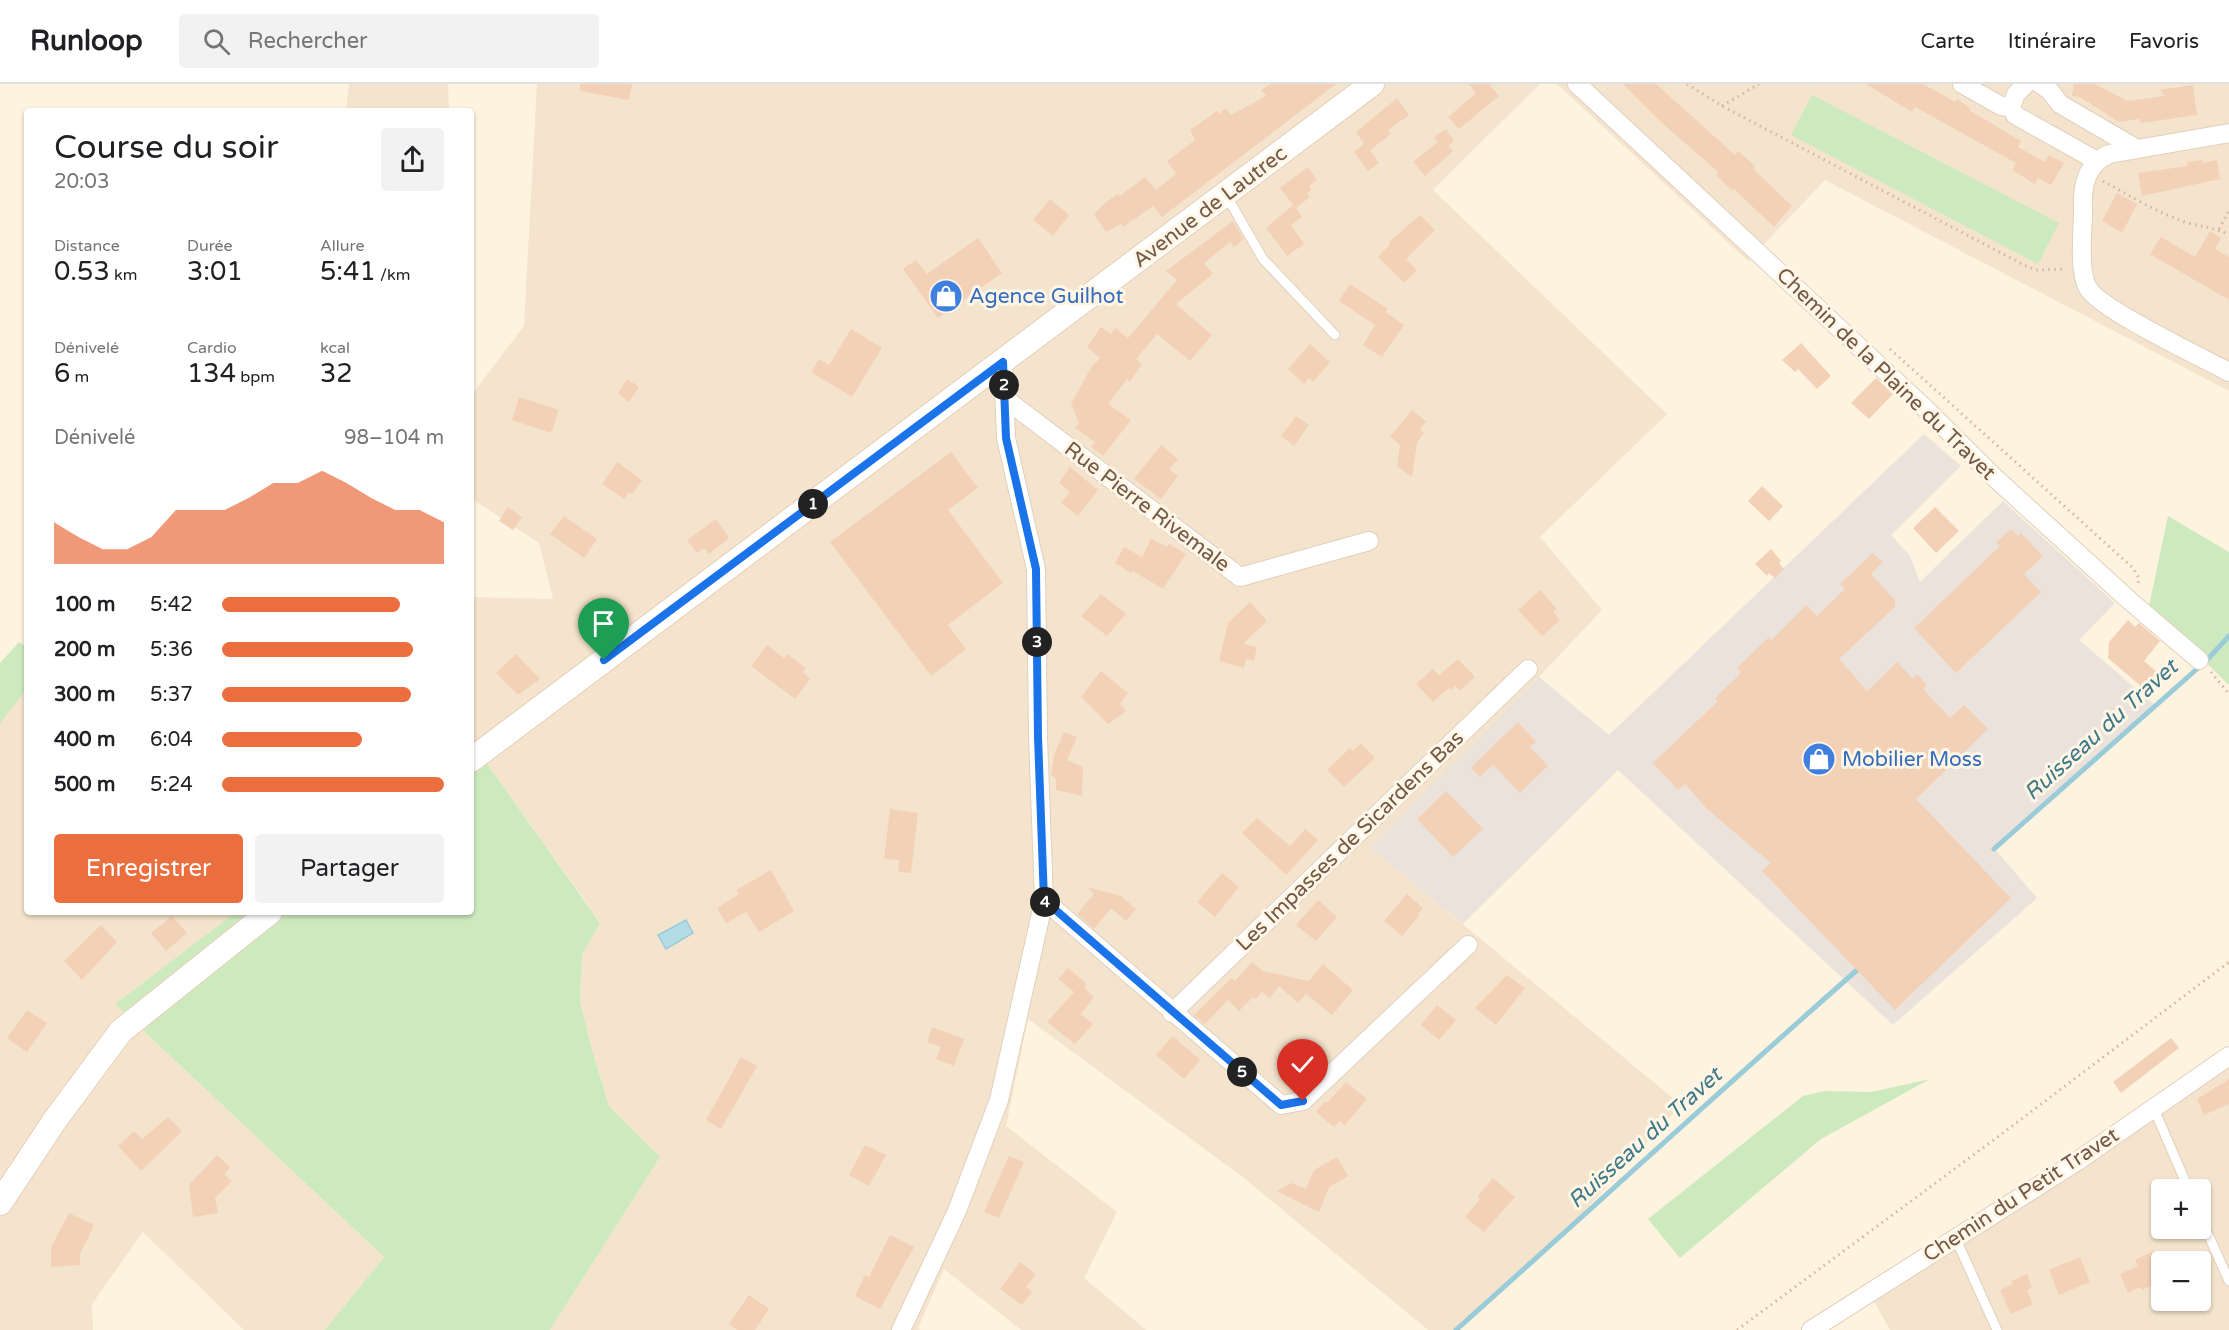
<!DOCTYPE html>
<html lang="fr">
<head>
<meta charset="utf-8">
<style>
	:root { --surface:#fff; --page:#f2f2f2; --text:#202124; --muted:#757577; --line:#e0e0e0; --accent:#eb6e3f }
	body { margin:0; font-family:"Varela Round",sans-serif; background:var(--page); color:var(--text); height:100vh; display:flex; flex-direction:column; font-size:22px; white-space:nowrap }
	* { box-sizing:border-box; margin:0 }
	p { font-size:20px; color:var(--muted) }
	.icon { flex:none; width:33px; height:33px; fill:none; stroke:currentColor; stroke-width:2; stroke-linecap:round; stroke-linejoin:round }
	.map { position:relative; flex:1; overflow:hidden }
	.details { position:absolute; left:24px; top:24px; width:450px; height:807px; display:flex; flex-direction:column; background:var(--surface); border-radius:6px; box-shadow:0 2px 4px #0004 }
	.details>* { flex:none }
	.controls { position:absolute; left:2151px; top:1095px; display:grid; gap:12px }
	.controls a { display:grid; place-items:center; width:60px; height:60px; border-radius:6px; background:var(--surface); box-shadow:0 2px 4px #0004; font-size:30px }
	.pin { position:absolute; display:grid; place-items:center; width:51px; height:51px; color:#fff; margin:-62px -26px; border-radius:50% 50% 50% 0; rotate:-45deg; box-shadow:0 0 6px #0007 }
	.pin .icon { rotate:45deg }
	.km { position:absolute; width:30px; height:30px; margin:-15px; border-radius:50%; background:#222; color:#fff; font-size:16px; line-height:30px; text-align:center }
	.round { display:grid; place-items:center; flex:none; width:63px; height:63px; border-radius:6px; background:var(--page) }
	.summary { display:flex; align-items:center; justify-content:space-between; height:102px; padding:0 30px }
	h1 { font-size:33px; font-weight:600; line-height:45px }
	.metrics { display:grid; grid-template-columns:repeat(3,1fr); gap:9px; height:102px; padding:6px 30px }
	.metrics div { display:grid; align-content:center }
	.metrics b { font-size:26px; font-weight:600 }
	.metrics small { font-size:16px; font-weight:400 }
	.metrics p { font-size:16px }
	.chart { height:168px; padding:12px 30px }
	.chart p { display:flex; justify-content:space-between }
	.chart svg { width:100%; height:108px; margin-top:6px; fill:var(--accent); opacity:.7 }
	.button { display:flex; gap:12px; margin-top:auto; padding:12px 30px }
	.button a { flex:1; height:69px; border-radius:6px; background:var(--accent); color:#fff; font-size:24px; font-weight:600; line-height:69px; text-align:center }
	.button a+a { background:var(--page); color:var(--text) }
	ul { padding:0 30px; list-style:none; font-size:20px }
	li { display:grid; grid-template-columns:96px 72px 1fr; align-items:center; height:45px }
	li i { height:15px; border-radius:8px; background:var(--accent) }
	header { display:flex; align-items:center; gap:36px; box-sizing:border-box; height:84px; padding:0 30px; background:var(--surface); border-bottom:2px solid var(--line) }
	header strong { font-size:28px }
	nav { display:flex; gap:33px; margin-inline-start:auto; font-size:21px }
	.search { width:420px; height:54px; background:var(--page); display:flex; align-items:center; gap:15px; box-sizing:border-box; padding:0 21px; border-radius:6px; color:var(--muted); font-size:22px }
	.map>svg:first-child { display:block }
	.residential { fill:#f4e4cd; fill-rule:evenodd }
	.industrial { fill:#ebe3db }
	.green { fill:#cdeabe }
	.water { fill:#b3dce6; stroke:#99cbd8; stroke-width:1.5 }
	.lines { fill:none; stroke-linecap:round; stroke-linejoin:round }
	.stream { stroke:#99cbd8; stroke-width:5 }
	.building { fill:#f3d1b6 }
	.lane-casing { stroke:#e1cfbb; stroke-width:11 }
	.street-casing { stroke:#e1cfbb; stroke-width:20 }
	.secondary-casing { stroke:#e6d0b9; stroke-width:26 }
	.path { stroke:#d7b499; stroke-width:3; stroke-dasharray:1.5 4.5; stroke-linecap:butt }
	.lane { stroke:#fff; stroke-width:9 }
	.street { stroke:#fff; stroke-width:18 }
	.secondary { stroke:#fff; stroke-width:24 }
	.route-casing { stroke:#fff; stroke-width:12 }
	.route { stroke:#1a73e8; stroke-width:8 }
	.labels { text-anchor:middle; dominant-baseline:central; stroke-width:6; stroke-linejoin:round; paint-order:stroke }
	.street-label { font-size:21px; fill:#735846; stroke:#fff6e6 }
	.shop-label { font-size:21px; fill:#366cbe; stroke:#fff6e6; text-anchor:start }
	.water-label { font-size:22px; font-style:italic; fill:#407988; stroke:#fff6e6 }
</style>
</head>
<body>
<header>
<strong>Runloop</strong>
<div class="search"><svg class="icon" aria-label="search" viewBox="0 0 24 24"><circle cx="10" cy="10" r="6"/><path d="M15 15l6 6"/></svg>Rechercher</div>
<nav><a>Carte</a><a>Itinéraire</a><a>Favoris</a></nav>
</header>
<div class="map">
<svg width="2229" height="1246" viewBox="0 0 2229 1246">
	<rect width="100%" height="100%" fill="#fdf3df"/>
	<path class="residential" d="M349,0H448L449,27H346Z
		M537,0H1540L1433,106L1667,330L1540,453L1602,526L1539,593L1370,763L1681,1021L1559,1155L1456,1246H1428L1244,1094L1028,935L1006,1042L1117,1128L1084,1194L1146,1246H1021L944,1185L918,1244L920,1246H550L660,1073L609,1022L592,966L580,917L582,871L600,838L471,657V513L553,515L539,459L471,414V312L524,242Z
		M1557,0H2229V307L1825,96L1748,177Z
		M27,569V828H236L115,920L384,1173L325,1246H244L143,1148L92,1220L93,1246H0V601Z
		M2229,964V1246H1890L1872,1214ZM2162,1106H2200V1144H2162ZM2162,1178H2200V1216H2162Z"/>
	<path class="industrial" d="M1924,350L1961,382L1891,451L1910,472L1920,498L2003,417L2115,519L2079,556L2155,621L1995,765L2037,814L1893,941L1618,686L1463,840L1370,763L1539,593L1609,651Z"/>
	<path class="green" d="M1812,11L2059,139L2038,180L1791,51Z
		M2168,432L2229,468V601L2149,522Z
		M19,558L27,564V605L0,639V579Z
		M471,657L600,839L582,871L580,917L592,966L609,1022L660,1073L550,1246H325L384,1173L115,920L236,828H471Z
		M1930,995L1821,1055L1680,1174L1648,1135L1803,1012L1825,1007L1871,1008Z"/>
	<path class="water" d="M686,836L693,849L666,865L658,851Z"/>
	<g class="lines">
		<path class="stream" d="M1994,765L2207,576L2229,552
			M1456,1246C1590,1126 1722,1005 1857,886"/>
	</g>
	<path class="building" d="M580,0H632L629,16L580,7Z
		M1270,0H1336L1162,133L1153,122L1123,143L1121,140L1106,148L1094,130L1105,119L1118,110L1120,112L1145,93L1156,106L1176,90L1167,77L1195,56L1190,46L1217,27L1219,30L1226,24L1231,31L1266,12L1261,6Z
		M1469,0H1489L1499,12L1459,45L1448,33L1476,9Z
		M1623,0H1656L1735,71L1738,67L1755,82L1753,85L1792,122L1774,143L1734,105L1732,107L1716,91L1719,89L1661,38Z
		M1866,0H1923L1955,18L1957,15L1970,24L1969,26L2021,57L2018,63L2045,78L2049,71L2064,79L2051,101L2038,94L2035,100L2012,86L2016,79L1915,23L1912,28Z
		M2074,0H2095L2127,17L2165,12L2159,6L2193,1L2197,31L2141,39L2140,35L2119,38L2080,13L2072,12Z
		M1397,14L1409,31L1388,46L1391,50L1370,66L1379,79L1368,87L1354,68L1364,60L1356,48Z
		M1446,45L1454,57L1448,62L1453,67L1425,92L1413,78L1438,58L1434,53Z
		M2203,76V79L2217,76L2220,95L2142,112L2138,89L2188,82L2187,78Z
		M1308,83L1317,96L1309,102L1311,106L1307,109L1310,113L1296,124L1302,133L1291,141L1304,160L1287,172L1266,144L1293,121L1280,104Z
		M2117,109L2137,120L2122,149L2102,137Z
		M1050,115L1069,131L1053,152L1033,136Z
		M1420,131L1435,146L1406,175L1417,186L1404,199L1378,173L1390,160L1389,158Z
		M1233,137L1244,155L1234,163L1230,158L1204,179L1213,190L1176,220L1212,251L1190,277L1157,250L1136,275L1142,280L1130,298L1127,295L1108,320L1131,336L1103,372L1091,363L1095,358L1075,344L1079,339L1071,320L1092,282L1100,274L1087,263L1101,243L1111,250L1115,244L1128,254L1177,196L1166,187Z
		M2210,147L2221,154L2215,165L2229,173V216L2150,170L2161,153L2195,173Z
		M978,154L1002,189L938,234L903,185L916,176L927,190Z
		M1350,200L1388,225L1385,228L1404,241L1382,273L1363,261L1375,241L1339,217Z
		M851,245L882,264L852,313L811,288L819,275L829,281Z
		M1801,259L1831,292L1817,305L1798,285L1795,288L1782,276Z
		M1310,260L1330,278L1313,298L1309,294L1304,300L1288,285Z
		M1876,294L1893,310L1869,335L1851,319Z
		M627,295L639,303L629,318L618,310Z
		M519,313L559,326L551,349L512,336Z
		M1412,326L1426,337L1420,345L1424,349L1417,359L1412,393L1397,382L1400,361L1390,353Z
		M1296,332L1309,341L1294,362L1281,352Z
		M1161,361L1178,375L1169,385L1178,392L1161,415L1134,395Z
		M951,368L978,404L948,426L1003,499L948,541L966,565L931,592L830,458Z
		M617,378L642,396L632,410L629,408L624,415L602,400Z
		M1070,383L1098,406L1078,432L1061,419L1070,408L1059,399Z
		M1762,402L1783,422L1769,437L1748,417Z
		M508,423L522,433L513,446L499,437Z
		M1935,423L1959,447L1936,469L1913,444Z
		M564,432L597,455L584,474L550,450Z
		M716,435L729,454L709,470L704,464L697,469L687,456Z
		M2011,445L2018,452L2021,449L2043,472L2024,490L2041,508L1956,589L1914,544L2000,462L1996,458Z
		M1151,455L1167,463L1169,460L1186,470L1163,505L1133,487L1131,489L1115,479L1124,463L1142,473Z
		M1771,465L1781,477L1779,479L1784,485L1775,494L1769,489L1767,492L1755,480Z
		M1873,469L1883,478L1871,490L1895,516V523L1839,575L1867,607L1897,578L1913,595L1917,590L1927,601L1923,605L1950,634L1964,621L1988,645L1916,715L2011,814L1895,926L1762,787L1771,779L1707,725L1685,700L1678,706L1653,679L1718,617L1715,614L1741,589L1737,584L1769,553L1771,556L1806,521L1817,532L1845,505L1840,500Z
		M1540,506L1557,525L1553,528L1560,536L1542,552L1518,526Z
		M1101,510L1126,530L1107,552L1081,532Z
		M1250,518L1267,537L1243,560L1257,563L1254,577L1246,575L1244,584L1219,577L1228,539Z
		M2128,536L2135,543L2139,539L2160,557L2144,577L2157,588L2143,604L2108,574L2109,558Z
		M767,561L784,574L787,570L806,584L803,588L810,595L795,615L751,582Z
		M516,570L540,595L518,611L496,589Z
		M1458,575L1475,593L1460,607L1455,602L1451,606L1449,604L1433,618L1416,600L1433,585L1439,591Z
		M1101,587L1128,609L1120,620L1126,627L1108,640L1081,613Z
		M1518,638L1536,658L1530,663L1548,682L1520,709L1493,681L1480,693L1470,684Z
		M1064,648L1077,653L1067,676L1083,683L1082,712L1056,706V695L1051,691L1054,671Z
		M1361,659L1375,674L1344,703L1327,686L1350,664L1353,667Z
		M1446,707L1483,745L1453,773L1417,735Z
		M890,725L918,729L911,789L898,788L899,776L884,775Z
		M1257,734L1290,762L1305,745L1318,756L1286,791L1242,749Z
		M771,786L794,827L759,848L746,828L726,839L717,824L739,810L736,806Z
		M1222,789L1239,803L1215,833L1197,818Z
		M1087,803L1121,812L1136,825L1126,837L1111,824L1094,845L1077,830L1094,810Z
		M1407,810L1423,824L1418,830L1419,832L1402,852L1384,837Z
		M1318,816L1337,833L1316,857L1296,841Z
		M172,832L187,849L166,867L151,849Z
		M101,841L117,858L82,896L64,877Z
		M1252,878L1263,887L1309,897L1323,880L1353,906L1332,931L1306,910L1298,919L1279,902L1270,914L1262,908L1256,915L1253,913L1239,927L1228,916L1205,940L1194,931L1231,894L1235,897Z
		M1068,884L1087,900L1084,904L1094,913L1081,930L1093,940L1075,960L1047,938L1074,908L1058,895Z
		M1507,891L1525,904L1496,941L1475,924Z
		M1437,921L1456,936L1439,956L1421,941Z
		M27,926L47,939L27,968L7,954Z
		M932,943L964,955L954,982L936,975L941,963L927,958Z
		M1173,952L1200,976L1184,995L1156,971Z
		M2171,954L2179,964L2121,1009L2113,998Z
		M741,973L757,982L721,1045L706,1036Z
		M2229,995V1020L2204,1031L2197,1015Z
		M1346,998L1367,1015L1345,1041L1340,1037L1334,1043L1316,1028L1325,1017L1327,1019Z
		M168,1033L182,1047L141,1087L118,1062L134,1047L142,1055Z
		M865,1061L886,1071L869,1102L849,1091Z
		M217,1071L230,1083L224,1090L232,1097L215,1114L218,1129L193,1133L189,1101Z
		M1009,1072L1024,1078L999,1134L984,1128Z
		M1337,1073L1348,1092L1329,1103L1319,1128L1277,1107L1292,1099L1306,1105L1314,1086Z
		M1493,1094L1515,1113L1484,1148L1465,1133L1480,1115L1477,1113Z
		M69,1129L94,1141L80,1170V1181L51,1183V1163Z
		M890,1151L914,1163L880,1225L855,1212L865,1191L869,1193Z
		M2154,1167L2157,1173L2162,1171V1197L2142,1206L2140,1203L2128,1209L2120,1190L2138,1182L2135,1176Z
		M2080,1173L2090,1198L2059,1211L2049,1186Z
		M1020,1178L1036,1190L1026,1203L1032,1208L1022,1221L1000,1205Z
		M2027,1190L2032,1204L2027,1206L2033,1220L2011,1230L2000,1206L2013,1200L2011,1197Z
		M749,1211L769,1225L755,1246H737L729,1240Z"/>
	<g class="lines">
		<g class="lane-casing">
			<path id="lane" d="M1226,111L1263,175L1335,251
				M2154,1025L2189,1106
				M2200,1132L2229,1197
				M1955,1153L1997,1246"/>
		</g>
		<g class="street-casing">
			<path id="street" d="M1577,0L1930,329L1994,393L2130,517L2199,576
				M1962,0L2001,22L2011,23L2015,31L2097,77
				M2040,0L2050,7L2060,20L2137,65
				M2011,23L2016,10L2026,0
				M2229,49L2109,70C2085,81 2082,103 2083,127C2083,148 2078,187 2088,204C2099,225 2203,274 2229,288
				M1004,314L1240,493L1369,457
				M1044,816L1281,1021L1303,1017L1468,861
				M1172,929L1528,585
				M901,1246L957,1127L999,1016L1044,816L1038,653L1036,485L1006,354L1003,278
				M1811,1246L2076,1078L2229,972"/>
		</g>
		<g class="secondary-casing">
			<path id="secondary" d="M471,676L1372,0
				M0,1119L55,1036L121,947L270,828"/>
		</g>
		<path class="path" d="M1687,0L1722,22L2026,182L2036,186L2064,185
			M1722,22L1759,0
			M2103,97C2130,112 2158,129 2188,139C2203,143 2216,144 2229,151
			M2219,145L2229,127
			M1890,265L2133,484L2139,494L2138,502
			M2211,588L2229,610
			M1737,1246L1995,1055L2229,878"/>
		<use href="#lane" class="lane"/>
		<use href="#street" class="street"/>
		<use href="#secondary" class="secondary"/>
	</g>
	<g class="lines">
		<g class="route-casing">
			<path id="route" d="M604,576L1003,278L1006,354L1036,485L1038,653L1044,816L1281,1021L1303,1017"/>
		</g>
		<use href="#route" class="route"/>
	</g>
	<defs>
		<g id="shop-disc" transform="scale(1.725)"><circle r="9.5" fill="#3f7fe0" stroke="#fff6e6"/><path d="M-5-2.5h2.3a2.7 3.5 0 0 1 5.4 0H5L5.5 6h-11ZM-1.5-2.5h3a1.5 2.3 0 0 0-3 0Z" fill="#fff"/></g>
	</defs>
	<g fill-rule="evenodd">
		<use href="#shop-disc" x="946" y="212"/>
		<use href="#shop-disc" x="1819" y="675"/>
	</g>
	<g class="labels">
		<g class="street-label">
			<text transform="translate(1210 123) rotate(-37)">Avenue de Lautrec</text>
			<text transform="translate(1886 290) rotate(44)">Chemin de la Plaine du Travet</text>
			<text transform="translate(1147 423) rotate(37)">Rue Pierre Rivemale</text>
			<text transform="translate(1350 757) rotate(-44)">Les Impasses de Sicardens Bas</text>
			<text transform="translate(2021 1111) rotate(-33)">Chemin du Petit Travet</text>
		</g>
		<g class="shop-label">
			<text x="969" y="212">Agence Guilhot</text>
			<text x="1842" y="675">Mobilier Moss</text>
		</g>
		<g class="water-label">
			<text transform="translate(2101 646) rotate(-42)">Ruisseau du Travet</text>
			<text transform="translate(1645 1054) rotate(-42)">Ruisseau du Travet</text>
		</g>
	</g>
</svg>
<div class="controls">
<a>+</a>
<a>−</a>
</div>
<div class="pin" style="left:604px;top:576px;background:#1e9e55"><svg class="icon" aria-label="arrive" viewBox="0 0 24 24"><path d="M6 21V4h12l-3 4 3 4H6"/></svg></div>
<div class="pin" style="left:1303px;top:1017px;background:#d93025"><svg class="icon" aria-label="check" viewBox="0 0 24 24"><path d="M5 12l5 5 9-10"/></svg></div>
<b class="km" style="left:813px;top:420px">1</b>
<b class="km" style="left:1004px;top:301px">2</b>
<b class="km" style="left:1037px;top:558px">3</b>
<b class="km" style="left:1045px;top:818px">4</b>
<b class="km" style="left:1242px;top:988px">5</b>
<section class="details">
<div class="summary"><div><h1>Course du soir</h1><p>20:03</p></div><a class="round"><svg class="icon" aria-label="share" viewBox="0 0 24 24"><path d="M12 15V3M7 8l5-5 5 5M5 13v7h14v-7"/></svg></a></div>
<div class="metrics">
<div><p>Distance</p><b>0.53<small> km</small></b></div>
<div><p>Durée</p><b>3:01</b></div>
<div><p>Allure</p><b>5:41<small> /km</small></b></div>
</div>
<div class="metrics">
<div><p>Dénivelé</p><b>6<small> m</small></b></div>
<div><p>Cardio</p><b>134<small> bpm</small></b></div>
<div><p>kcal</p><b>32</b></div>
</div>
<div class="chart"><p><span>Dénivelé</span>98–104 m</p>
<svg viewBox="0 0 160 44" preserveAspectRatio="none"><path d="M0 44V27L10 33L20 38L30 38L40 33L50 22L60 22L70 22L80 17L90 11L100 11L110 6L120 11L130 17L140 22L150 22L160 27V44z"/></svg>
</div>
<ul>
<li><b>100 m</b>5:42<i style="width:80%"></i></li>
<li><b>200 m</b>5:36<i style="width:86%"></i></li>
<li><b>300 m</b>5:37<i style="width:85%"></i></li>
<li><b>400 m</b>6:04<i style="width:63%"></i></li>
<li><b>500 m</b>5:24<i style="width:100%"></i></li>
</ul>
<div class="button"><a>Enregistrer</a><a>Partager</a></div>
</section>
</div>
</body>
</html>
